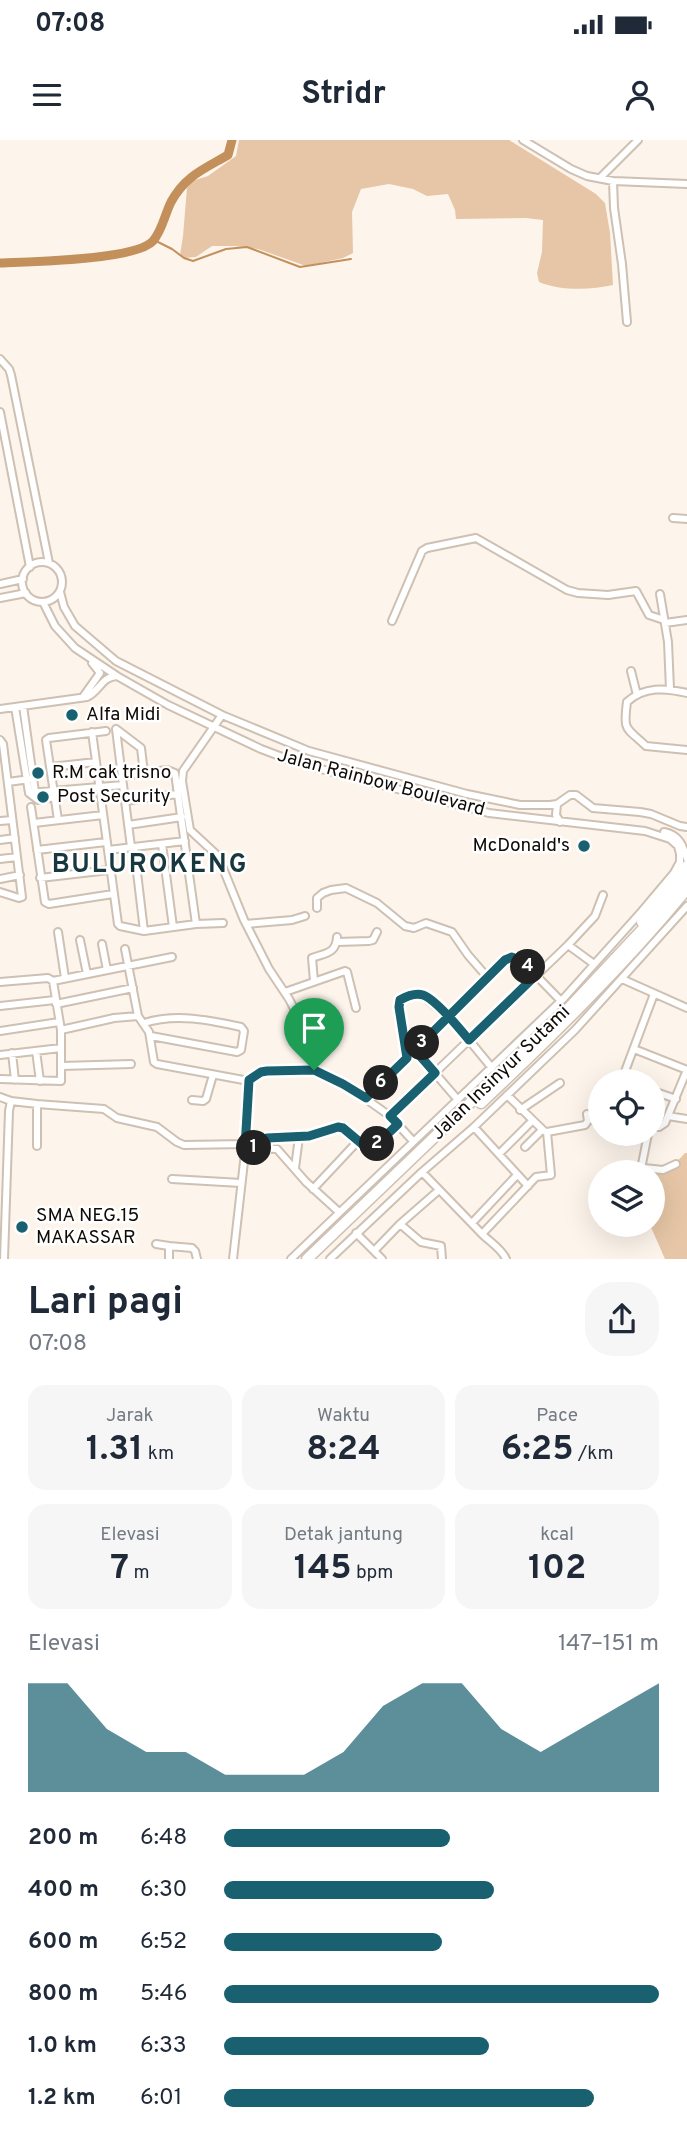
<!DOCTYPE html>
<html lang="id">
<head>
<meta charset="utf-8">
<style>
	:root { --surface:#fff; --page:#f6f6f7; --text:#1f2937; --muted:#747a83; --accent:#196070 }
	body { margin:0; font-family:Overpass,sans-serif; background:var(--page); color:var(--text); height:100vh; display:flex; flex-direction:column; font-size:26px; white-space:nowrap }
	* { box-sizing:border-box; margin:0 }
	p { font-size:23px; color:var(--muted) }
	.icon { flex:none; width:38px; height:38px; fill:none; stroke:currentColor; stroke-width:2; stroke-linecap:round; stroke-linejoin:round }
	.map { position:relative; height:1119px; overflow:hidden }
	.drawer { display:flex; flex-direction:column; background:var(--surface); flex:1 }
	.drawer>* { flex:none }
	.controls { position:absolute; left:588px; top:929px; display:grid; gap:14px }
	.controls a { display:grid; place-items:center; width:77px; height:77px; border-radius:50%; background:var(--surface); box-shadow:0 7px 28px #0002; font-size:35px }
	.pin { position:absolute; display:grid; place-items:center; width:60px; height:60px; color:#fff; margin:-72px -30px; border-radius:50% 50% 50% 0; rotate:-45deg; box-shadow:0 0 7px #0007 }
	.pin .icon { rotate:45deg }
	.km { position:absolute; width:35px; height:35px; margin:-18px; border-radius:50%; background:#222; color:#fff; font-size:19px; line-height:35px; text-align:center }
	.round { display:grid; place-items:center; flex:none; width:74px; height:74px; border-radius:28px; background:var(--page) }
	.head { display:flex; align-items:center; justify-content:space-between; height:119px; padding:0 28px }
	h1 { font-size:38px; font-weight:700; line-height:52px }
	.figures { display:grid; grid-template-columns:repeat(3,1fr); gap:10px; height:119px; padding:7px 28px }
	.figures div { display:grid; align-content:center; border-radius:18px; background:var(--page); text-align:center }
	.figures b { font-size:35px; font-weight:700 }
	.figures small { font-size:19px; font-weight:400 }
	.figures p { font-size:19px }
	.chart { height:196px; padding:14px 28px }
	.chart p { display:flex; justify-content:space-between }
	.chart svg { width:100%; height:126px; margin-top:7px; fill:var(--accent); opacity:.7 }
	ul { padding:0 28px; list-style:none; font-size:23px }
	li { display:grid; grid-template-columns:112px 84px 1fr; align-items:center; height:52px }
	li i { height:18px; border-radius:9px; background:var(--accent) }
	.status { display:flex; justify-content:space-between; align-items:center; height:49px; padding:0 35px; background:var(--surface); direction:ltr }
	.status svg { height:19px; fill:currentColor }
	header { display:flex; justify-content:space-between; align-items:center; height:91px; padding:0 28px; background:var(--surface); font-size:32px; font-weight:700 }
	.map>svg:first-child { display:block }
	.green { fill:#e6c6a6 }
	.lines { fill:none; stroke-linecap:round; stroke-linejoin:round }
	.stream { stroke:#c3905b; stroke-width:2 }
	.river { stroke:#c3905b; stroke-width:9 }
	.minor-casing { stroke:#cec0b2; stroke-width:10 }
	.highway-casing { stroke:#cec0b2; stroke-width:13 }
	.minor { stroke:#fff; stroke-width:6 }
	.highway { stroke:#fff; stroke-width:10 }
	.route-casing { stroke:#fff; stroke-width:14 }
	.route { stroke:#196070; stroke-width:9 }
	.poi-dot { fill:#196070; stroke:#fff; stroke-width:2.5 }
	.labels { text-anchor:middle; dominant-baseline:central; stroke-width:5; stroke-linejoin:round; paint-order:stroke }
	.poi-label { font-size:19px; fill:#0f0a06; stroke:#fff; text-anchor:start }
	.street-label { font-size:19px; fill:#0f0a06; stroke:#fff }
	.district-label { font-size:26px; font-weight:bold; letter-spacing:2px; fill:#183840; stroke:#fff }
</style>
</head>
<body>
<div class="status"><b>07:08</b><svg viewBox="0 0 49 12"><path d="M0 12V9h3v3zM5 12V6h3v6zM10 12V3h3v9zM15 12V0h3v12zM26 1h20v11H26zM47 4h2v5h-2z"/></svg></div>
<header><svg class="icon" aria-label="menu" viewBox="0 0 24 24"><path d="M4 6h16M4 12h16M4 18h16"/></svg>Stridr<svg class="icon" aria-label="person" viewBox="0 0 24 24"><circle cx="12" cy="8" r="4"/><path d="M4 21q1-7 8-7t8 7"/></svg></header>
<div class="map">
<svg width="687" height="1119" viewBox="0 0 687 1119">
	<rect width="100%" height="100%" fill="#fdf4eb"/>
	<path class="green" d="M239,0H509L596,54L605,63L610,93L613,145C591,150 560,151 539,142L537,133L542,112L543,80L526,78L456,79L455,70L448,54L427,56L413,49L389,44L361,49L352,72L353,113L343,118L306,126L258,109L235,106H212L196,117L184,118L180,115L183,96L187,48L192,41L208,36L236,16Z
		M685,1013H687V1119H665L650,1085H653V1032H624L626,1028L669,1030Z"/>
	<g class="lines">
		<path class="stream" d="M154,100L172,109L184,118L193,121L226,109L247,107L300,127L351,119"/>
		<path class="river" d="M0,123C29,122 136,120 153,101C162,91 165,74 171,62C185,36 204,29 228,15L232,0"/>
		<g class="minor-casing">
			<path id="minor" d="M523,0L571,29L587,36L613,41L687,44
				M600,38L638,0
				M613,41L614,68L622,124L627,182
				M0,219L9,229L11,235L49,423
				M0,272L30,427
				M673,378L687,379
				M22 442a20 20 0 1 1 40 0a20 20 0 1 1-40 0Z
				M0,444L23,439
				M60,452L64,467L75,486L116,521L222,575L309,611L467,654L520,665H550L557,664L570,655H576L593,668L640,672L651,674L680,686L687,687
				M660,454L668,502L670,549
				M0,458L26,453
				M43,462L55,486L75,508L117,536L168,565L261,609L298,623L489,673L645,691L670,699L678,706L680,714V722L674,733L642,771L564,858L291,1119
				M392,481L422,411L427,408L476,398L567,450L578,453L608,455L636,451L649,475L664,480
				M665,483L687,480
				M631,531L637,555
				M687,553C666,548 644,546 627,562C623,592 626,587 646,606L687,610
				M83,557L100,533L92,523
				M23,566L35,652
				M15,567L29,653L38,660L54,657
				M0,569L87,557C100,551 101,537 117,536
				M222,575L183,631L182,641L190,690L218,716L244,780L269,829L289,859L302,884L314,930
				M116,589L141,608L144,633
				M92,592L118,784L120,786L144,791L196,784L175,633L167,630L122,636
				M0,600L3,604L22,757L19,758L0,752
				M50,627L96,622
				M8,642L30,639
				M123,645L131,707
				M29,653L123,645L116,589
				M125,661L178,654
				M557,664L556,675L560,682
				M31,667L45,762L49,764L113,754
				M58,680L46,600L49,598L106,591
				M0,681L12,680
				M34,683L103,675
				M128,685L182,677
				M664,692C679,695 683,705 687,719
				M0,700L15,698
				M162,704L173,787
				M134,707L144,791
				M37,710L106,702
				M108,710L185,701
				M0,719L17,717
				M40,738L109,730
				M0,739L20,735
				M317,768V758L323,753L331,750L346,748L377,763L405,786L414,788L426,783L452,792L468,815L488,838
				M196,784L223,783
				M246,784L292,780L305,776
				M58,792L65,838
				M80,800L87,834
				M337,802L369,801L373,800L377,792
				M102,804L107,830
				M568,805L594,824
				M125,809L138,876L149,892L154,922L157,924L249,941
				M622,839L687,868
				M314,841L312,818C325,813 336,814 337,797
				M0,842L48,838L53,841
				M285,852L345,831L347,832L356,868
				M56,864L133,848
				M0,866L55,860
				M144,883C176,873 209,880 241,887L244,891L241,910L237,912L151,896
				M61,890L114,878L138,876
				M0,891L59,882
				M634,909L687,930
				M415,910L458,960
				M36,911L40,941
				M12,913L15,940
				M0,915L61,908
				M62,926L131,924
				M492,928L469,900L568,805L595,776L603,755
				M0,939L61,941V890L53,841L172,817
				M249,941L261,932L267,931H319L366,959L390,976L413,1001
				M621,942L654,854
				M653,951L676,959
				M507,955L544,991L547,992L585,985L588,981L587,974
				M0,957L11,961L37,964L104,969L117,978L157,987L177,1002L184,1005L246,1004L233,1119
				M366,959L448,877L422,855L407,856L399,862L407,918
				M192,960L203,961L206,959L213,935
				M37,964V1006
				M520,970L560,943
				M390,976L469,900L448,877L508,818L512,817L523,822L561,861
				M668,976L687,979
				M653,985L659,987L665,983L687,930
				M474,987L528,1046
				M246,1004L249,941
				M525,1007L542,990
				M245,1008L277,1009L306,1042L339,1072
				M265,1009L267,998L309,996L338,987L343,988L370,1010L398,984
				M499,1014L532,981
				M295,1028L299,997
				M641,1029L648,994
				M422,1032L482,1094
				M620,1032L621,1028L625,1026L663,1030L676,1024
				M172,1039L241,1043
				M313,1049L358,1001
				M472,1083L517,1035
				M400,1084L421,1102L441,1106L442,1119
				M639,1085L640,1087
				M356,1093L374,1111L400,1084L439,1050
				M156,1104L169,1106V1119
				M169,1106L192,1108L195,1111L197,1119
				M374,1111L382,1119
				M4,1119L9,971L11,961
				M330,1119L422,1032L474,987L575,890L687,766
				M506,1119C502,1109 490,1102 482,1094L536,1037L551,1035L547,992"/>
		</g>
		<g class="highway-casing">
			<path id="highway" d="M642,782L687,726
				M481,963C553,895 624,826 687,749
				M307,1119L567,870L658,773L687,738"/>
		</g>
		<use href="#minor" class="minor"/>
		<use href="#highway" class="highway"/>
	</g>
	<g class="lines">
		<g class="route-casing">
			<path id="route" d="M314,930L267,931L261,932L249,940L245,1008L265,1009L267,998L309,996L338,987L343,988L368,1009H372L398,984L390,976L435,933L415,910C445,880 475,850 505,820L512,817L523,822L536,835L469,900C460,889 435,859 423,855C416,853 407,856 400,860L399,867L407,918L366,958L343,944L314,930"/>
		</g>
		<use href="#route" class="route"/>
	</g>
	<g class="poi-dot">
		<circle cx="72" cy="575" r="7"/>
		<circle cx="38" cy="633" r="7"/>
		<circle cx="43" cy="657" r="7"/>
		<circle cx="584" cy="706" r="7"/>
		<circle cx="22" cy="1087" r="7"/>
	</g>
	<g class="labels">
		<g class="poi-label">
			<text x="86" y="575">Alfa Midi</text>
			<text x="52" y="633">R.M cak trisno</text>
			<text x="57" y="657">Post Security</text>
			<text x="570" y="706" text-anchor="end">McDonald's</text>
			<text x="36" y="1076">SMA NEG.15<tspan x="36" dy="22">MAKASSAR</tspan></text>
		</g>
		<g class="street-label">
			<text transform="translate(381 643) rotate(15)">Jalan Rainbow Boulevard</text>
			<text transform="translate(501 933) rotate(-44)">Jalan Insinyur Sutami</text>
		</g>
		<g class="district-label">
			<text x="150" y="725">BULUROKENG</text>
		</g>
	</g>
</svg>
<div class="controls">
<a><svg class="icon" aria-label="locate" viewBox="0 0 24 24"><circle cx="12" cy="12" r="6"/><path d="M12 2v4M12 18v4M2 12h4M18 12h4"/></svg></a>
<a><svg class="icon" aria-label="layers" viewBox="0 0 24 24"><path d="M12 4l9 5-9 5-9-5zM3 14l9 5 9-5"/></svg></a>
</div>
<div class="pin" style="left:314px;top:930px;background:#1e9e55"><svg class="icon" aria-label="arrive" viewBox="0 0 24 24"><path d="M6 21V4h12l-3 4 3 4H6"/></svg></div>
<b class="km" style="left:254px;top:1008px">1</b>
<b class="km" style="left:377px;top:1004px">2</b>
<b class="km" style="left:422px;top:903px">3</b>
<b class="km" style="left:528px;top:827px">4</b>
<b class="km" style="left:381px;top:943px">6</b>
</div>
<section class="drawer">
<div class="head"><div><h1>Lari pagi</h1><p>07:08</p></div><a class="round"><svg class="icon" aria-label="share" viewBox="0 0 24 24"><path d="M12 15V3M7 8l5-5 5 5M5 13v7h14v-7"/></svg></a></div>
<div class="figures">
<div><p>Jarak</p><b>1.31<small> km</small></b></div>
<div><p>Waktu</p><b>8:24</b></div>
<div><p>Pace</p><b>6:25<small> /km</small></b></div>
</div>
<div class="figures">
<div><p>Elevasi</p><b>7<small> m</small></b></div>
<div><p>Detak jantung</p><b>145<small> bpm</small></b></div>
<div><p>kcal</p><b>102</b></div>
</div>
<div class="chart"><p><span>Elevasi</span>147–151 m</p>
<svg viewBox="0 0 160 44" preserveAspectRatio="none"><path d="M0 44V6L10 6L20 22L30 30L40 30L50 38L60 38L70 38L80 30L90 14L100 6L110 6L120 22L130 30L140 22L150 14L160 6V44z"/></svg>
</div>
<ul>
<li><b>200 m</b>6:48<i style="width:52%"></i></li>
<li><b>400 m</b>6:30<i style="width:62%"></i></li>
<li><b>600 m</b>6:52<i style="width:50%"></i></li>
<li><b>800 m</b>5:46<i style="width:100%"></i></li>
<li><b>1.0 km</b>6:33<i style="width:61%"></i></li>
<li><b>1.2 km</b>6:01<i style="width:85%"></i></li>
</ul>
</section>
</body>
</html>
